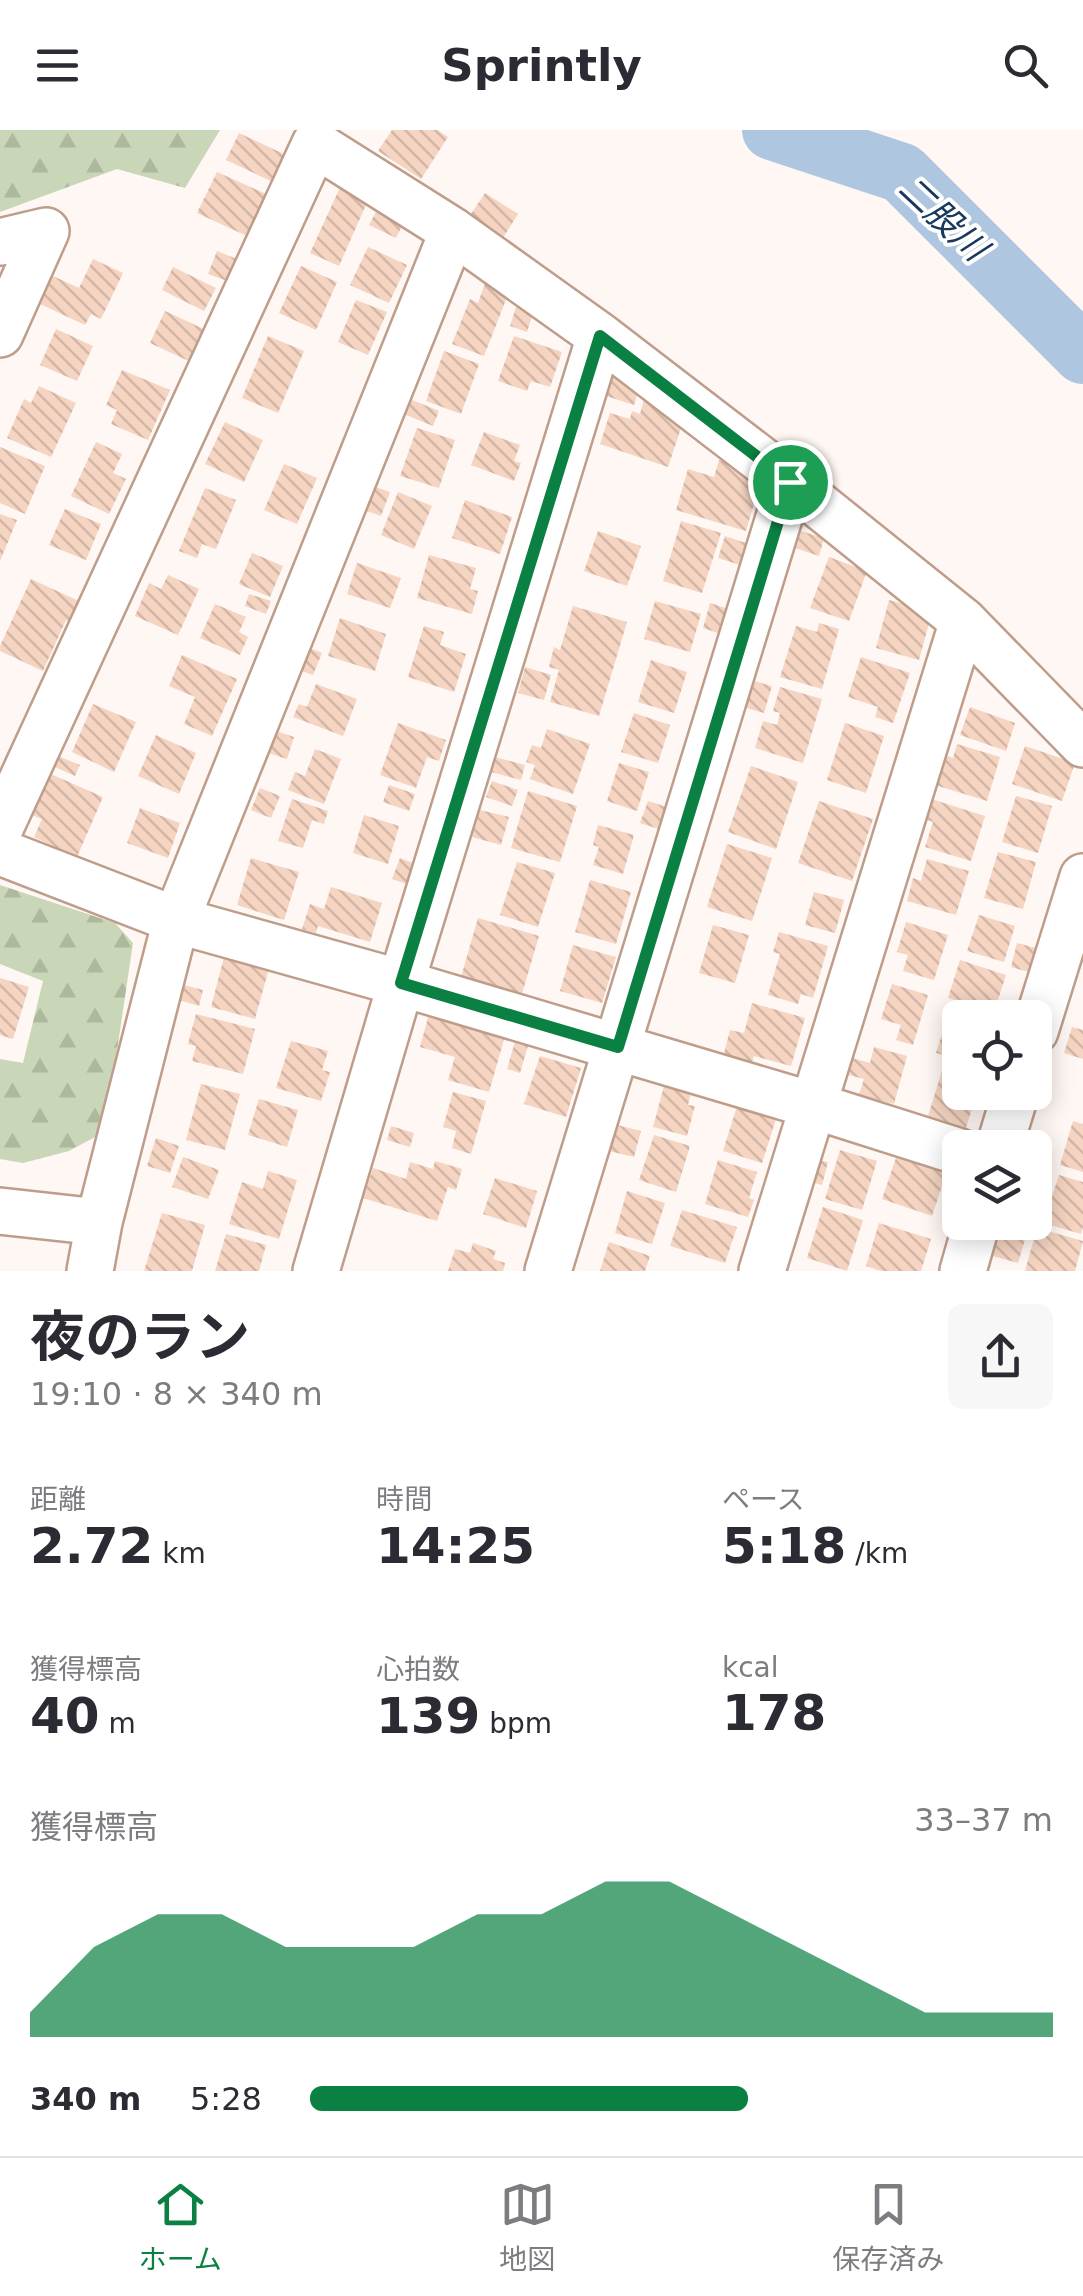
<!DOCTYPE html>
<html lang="ja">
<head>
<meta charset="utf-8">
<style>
	:root { --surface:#fff; --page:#f7f7f7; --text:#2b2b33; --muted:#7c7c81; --line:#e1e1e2; --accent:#0b8043 }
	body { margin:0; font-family:"DejaVu Sans","Noto Sans JP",sans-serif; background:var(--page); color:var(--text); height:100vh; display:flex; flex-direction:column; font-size:38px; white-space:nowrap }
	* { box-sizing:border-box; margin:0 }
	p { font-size:32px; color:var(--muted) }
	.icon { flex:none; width:55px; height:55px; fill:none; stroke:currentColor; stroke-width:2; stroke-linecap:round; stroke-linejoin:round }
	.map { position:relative; height:1141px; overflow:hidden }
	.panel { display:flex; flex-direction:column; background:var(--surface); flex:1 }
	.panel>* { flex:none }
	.buttons { position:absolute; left:942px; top:870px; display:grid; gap:20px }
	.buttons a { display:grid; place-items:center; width:110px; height:110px; border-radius:15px; background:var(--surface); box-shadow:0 5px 25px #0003; font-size:50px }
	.pin { position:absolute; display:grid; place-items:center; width:85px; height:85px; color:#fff; margin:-42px; border:5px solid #fff; border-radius:50%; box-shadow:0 2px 10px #0007 }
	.round { display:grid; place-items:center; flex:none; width:105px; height:105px; border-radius:15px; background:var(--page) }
	.summary { display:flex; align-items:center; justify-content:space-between; height:170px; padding:0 30px }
	h1 { font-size:55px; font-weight:700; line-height:75px }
	.figures { display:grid; grid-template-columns:repeat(3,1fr); gap:15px; height:170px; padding:10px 30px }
	.figures div { display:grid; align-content:center }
	.figures b { font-size:50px; font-weight:700 }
	.figures small { font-size:28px; font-weight:400 }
	.figures p { font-size:28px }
	.chart { height:280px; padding:20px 30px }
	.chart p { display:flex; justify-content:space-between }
	.chart svg { width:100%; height:180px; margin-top:10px; fill:var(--accent); opacity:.7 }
	ul { padding:0 30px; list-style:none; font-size:32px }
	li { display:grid; grid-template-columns:160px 120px 1fr; align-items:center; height:75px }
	li i { height:25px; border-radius:12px; background:var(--accent) }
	header { display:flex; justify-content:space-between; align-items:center; height:130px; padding:0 30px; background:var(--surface); font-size:45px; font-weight:700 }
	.menu { display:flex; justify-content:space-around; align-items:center; height:140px; border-top:2px solid var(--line); background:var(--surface); font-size:28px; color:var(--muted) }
	.menu a { display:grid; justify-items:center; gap:5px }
	.menu .selected { color:var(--accent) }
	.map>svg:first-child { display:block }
	.forest { fill:url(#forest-firs) }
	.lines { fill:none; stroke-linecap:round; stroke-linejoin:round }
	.river { stroke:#afc6e0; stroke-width:60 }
	.building { fill:url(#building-back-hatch) }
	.minor-casing { stroke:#be9d8a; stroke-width:50 }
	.minor { stroke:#fff; stroke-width:45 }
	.route-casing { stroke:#fff; stroke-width:20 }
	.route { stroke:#0b8043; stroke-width:12 }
	.labels { text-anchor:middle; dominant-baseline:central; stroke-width:8; stroke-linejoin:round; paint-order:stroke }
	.water-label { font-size:35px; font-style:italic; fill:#18395d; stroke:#fff }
</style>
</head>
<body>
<header><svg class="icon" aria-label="menu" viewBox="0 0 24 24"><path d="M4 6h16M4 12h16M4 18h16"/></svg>Sprintly<svg class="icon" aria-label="search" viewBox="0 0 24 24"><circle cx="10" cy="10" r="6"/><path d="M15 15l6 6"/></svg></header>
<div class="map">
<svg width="1083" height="1141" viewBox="0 0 1083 1141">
	<defs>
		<pattern id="forest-firs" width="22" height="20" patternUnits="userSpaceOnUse" patternTransform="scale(2.5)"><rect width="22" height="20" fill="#c9d6b7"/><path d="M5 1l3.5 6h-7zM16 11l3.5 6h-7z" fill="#aeb89e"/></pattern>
		<pattern id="building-back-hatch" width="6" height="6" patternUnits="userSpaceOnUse" patternTransform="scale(2.5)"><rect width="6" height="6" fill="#f5d4c1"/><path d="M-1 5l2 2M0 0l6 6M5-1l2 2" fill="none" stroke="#d3b6a6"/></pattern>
	</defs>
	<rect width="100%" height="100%" fill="#fef7f3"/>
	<path class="forest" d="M0,0H220L185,58L117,39L0,82Z
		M0,755L115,793L133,813L112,954L95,1007L69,1021L23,1033L0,1029V929L23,933L43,851L0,834Z"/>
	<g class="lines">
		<path class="river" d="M772,0L902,43L1083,224"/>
	</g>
	<path class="building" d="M392,0H437L448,7L421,49L378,21Z
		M239,3L288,26L275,53L226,30Z
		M217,42L266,64L247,106L197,83Z
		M341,55L369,68L339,136L310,123Z
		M485,63L518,84L503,108L469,87Z
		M379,76L405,90L396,108L369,95Z
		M368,117L407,135L389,173L350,155Z
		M217,121L239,130L230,152L208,144Z
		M93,129L123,143L101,189L91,184L85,195L40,174L53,146L79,158Z
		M301,136L337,152L316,200L279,183Z
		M173,137L216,158L204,181L162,160Z
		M485,153L509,162L484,226L452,214L470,169L478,173Z
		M356,170L387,182L368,225L338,212Z
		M518,171L535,177L527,202L510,196Z
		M165,181L208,201L193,233L150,213Z
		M56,199L93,216L77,251L40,235Z
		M268,206L304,221L278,283L242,268Z
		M514,206L562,222L550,257L531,251L527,261L498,251Z
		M444,221L479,234L461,284L426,271Z
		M122,240L170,260L148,310L111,294L117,280L106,275Z
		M613,245L640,255L634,275L606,266Z
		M39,256L76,273L51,327L7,308L24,269L31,273Z
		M405,267L439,281L433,296L399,282Z
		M644,269L686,283L668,337L600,314L610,283L630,289L632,281L640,284Z
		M225,292L263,310L244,352L205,334Z
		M417,298L455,310L439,358L400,346Z
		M484,302L520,315L514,331L521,333L514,351L471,335Z
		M96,312L122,324L113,343L126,349L109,384L71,366Z
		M0,317L45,336L25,384L0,373Z
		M719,330L737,336L758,360L746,401L676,380L688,339L714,347Z
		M284,334L317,348L297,394L264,380Z
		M367,354L390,362L381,386L358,378Z
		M205,358L236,370L216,419L202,414L197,428L179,421Z
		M398,362L432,376L414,419L381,405Z
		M465,370L512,387L500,424L452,408Z
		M65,379L101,394L86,430L49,415Z
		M0,384L17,390L0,431Z
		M681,391L721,403L702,463L663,451Z
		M598,401L641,416L627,456L584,441Z
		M801,401L824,408L819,426L795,418Z
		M725,406L746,413L740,435L718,428Z
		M252,423L283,436L270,467L239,454Z
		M429,425L476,438L470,459L478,461L472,484L417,468Z
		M829,427L867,441L849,491L810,478Z
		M357,433L401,448L390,478L347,464Z
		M168,445L199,459L178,505L135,486L149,453L161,459Z
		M31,449L81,472L72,493L66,490L43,541L0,521V516Z
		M249,464L271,471L266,484L245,476Z
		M889,470L932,482L919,530L876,518Z
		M655,471L701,484L690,522L644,509Z
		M710,473L732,480L724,505L703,498Z
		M215,474L246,487L239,502L248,507L240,525L200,508Z
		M573,476L627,492L599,586L550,572L559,540L549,537L554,517L560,520Z
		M340,488L386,504L375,541L328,526Z
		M819,493L839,499L822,559L780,547L796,496L817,502Z
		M424,496L444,502L440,515L466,524L454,562L408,547Z
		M300,514L322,523L313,545L291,537Z
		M182,525L237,549L212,606L184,594L195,567L169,556Z
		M861,527L910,543L893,593L875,587L878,577L848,567Z
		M651,530L687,542L674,583L638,572Z
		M525,537L551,545L544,570L518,563Z
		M751,550L772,556L764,583L743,577Z
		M316,554L357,569L343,606L293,587L299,574L307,577Z
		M780,557L822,569L803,633L755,618L763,591L777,595L780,583L773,581Z
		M93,574L136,592L114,642L72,622Z
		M970,577L1015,593L1006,621L960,605Z
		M634,583L670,595L658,633L621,622Z
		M398,593L446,610L439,631L427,627L416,658L380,645Z
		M845,593L884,606L866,663L827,650Z
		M267,598L294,607L287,629L259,620Z
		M547,599L590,614L573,664L530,649L535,635L526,632L532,615L541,618Z
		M156,605L196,623L179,664L138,646Z
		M957,614L1000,627L987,671L935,655L944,625L953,628Z
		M1025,616L1075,633L1062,671L1012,654Z
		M315,619L341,629L324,674L288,660L295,642L305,646Z
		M53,624L80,635L75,646L48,634Z
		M495,627L525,635L521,650L491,642Z
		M619,633L649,642L637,681L607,671Z
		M751,636L798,652L776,719L728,702Z
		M44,641L103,667L77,727L34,707L42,689L26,683Z
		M492,651L518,660L512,676L486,667Z
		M389,655L415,664L409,681L383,672Z
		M260,658L280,666L271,688L251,680Z
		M528,661L577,676L560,732L511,718Z
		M1016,666L1052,676L1038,723L1002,712Z
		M928,668L985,686L971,731L925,717L933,692L922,688Z
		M292,669L328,681L324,694L312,690L303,718L278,711Z
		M648,671L673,679L665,701L640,693Z
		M819,671L873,689L852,751L798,733Z
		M140,678L180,693L168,728L127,713Z
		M480,680L509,687L501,715L472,707Z
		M364,685L399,696L388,734L353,723Z
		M598,695L634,705L623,744L593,735L599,717L593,715Z
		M727,714L772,728L752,791L707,777Z
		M998,722L1036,732L1023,779L984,768Z
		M251,728L299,742L284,790L237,775Z
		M400,728L423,737L415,757L392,749Z
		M927,729L969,741L956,785L907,771L913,748L921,751Z
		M517,732L555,743L538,797L500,785Z
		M590,750L631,762L616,814L575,802Z
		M331,757L382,773L370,812L318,796L316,803L302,799L310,774L324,779Z
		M814,762L844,770L835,803L805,795Z
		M979,785L1015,796L1004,832L967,821Z
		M478,788L539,806L522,864L461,847Z
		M906,792L948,805L934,850L903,841L908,825L897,822Z
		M713,795L749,805L735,853L699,843Z
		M779,802L828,816L813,868L801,864L798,874L768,865L780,824L773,822Z
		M1017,813L1036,818L1029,842L1011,837Z
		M573,815L616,827L602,873L560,861Z
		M224,827L238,831L239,827L270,835L255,889L211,877Z
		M960,830L1006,845L994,882L948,868Z
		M0,848L29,857L13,909L0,905Z
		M177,853L203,860L199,876L172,868Z
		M892,854L928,865L913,915L896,910L901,895L881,889Z
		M752,873L805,888L791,936L754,926L750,939L722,931L730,900L744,903Z
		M196,884L255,899L243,944L192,931L196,916L188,914Z
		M429,884L505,906L489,962L448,950L455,927L420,917Z
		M948,885L960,889V930L936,923Z
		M1072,897L1083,900V929L1064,923Z
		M517,905L530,909L520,943L507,939Z
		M291,911L328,921L322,940L330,942L321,971L276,958Z
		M874,917L907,926L894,974L859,965L864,949L841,943L845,926L870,933Z
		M540,926L581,938L566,987L524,974Z
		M942,941L960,947V962H977L966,998L928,986Z
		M201,954L240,964L225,1020L186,1010Z
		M664,956L691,963L688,975L695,976L687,1006L653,997Z
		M453,962L486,971L471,1024L452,1018L456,1001L443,997Z
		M259,969L298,980L287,1017L248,1005Z
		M738,973L777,986L762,1033L723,1021Z
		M1073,991L1083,994V1042L1060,1035Z
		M617,995L641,1001L634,1027L609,1021Z
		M391,996L414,1003L410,1017L387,1010Z
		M654,1005L690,1016L676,1062L639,1050Z
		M156,1008L179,1016L170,1043L147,1036Z
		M840,1020L877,1031L862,1080L825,1069Z
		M897,1025L947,1041L932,1086L882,1069Z
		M183,1027L219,1040L208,1069L172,1057Z
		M718,1030L757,1042L749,1068L754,1070L748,1087L705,1074Z
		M815,1030L828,1032L822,1055L811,1052Z
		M435,1031L462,1039L456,1060L448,1057L437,1091L363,1068L373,1038L406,1049L410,1032L433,1039Z
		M268,1041L297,1050L279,1109L229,1094L242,1052L263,1059Z
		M1059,1045L1083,1052V1097L1081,1104L1043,1093Z
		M495,1048L537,1061L526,1098L483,1084Z
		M627,1061L665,1073L652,1114L615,1103Z
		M823,1077L863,1090L847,1141L807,1128Z
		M682,1080L737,1097L725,1133L670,1116Z
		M162,1083L205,1095L192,1141H144Z
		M1002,1092H1016L1029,1096L1018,1133L993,1126Z
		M879,1093L931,1109L921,1141H881L866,1136Z
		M1037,1098L1083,1111L1075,1141H1025Z
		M226,1104L266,1115L259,1141H215Z
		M609,1112L650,1126L645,1141H600Z
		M473,1113L496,1121L493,1129L505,1133L503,1141H448L455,1119L470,1123Z"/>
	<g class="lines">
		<g class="minor-casing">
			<path id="minor" d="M0,112L46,101L0,204
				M0,698L315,14L453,101L600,206L790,352L963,491L1083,614
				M0,722L176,790L401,853L815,976L960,1022
				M1035,901L1083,747
				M999,1018L1016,962
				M0,1081L99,1092
				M90,1141L99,1092L176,790L453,101
				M316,1141L401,853L600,206
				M548,1141L790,352
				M762,1141L963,491
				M963,1141L977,1092"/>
		</g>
		<use href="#minor" class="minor"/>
	</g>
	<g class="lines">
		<g class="route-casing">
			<path id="route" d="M600,206L790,352L618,917L401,853Z"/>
		</g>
		<use href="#route" class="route"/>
	</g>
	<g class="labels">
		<g class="water-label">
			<text transform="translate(943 88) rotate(43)">二股川</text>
		</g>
	</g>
</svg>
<div class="buttons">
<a><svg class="icon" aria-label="locate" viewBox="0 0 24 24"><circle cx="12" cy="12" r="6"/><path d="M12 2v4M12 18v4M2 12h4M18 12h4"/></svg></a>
<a><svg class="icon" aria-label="layers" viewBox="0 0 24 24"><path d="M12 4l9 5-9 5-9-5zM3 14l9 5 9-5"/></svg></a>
</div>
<div class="pin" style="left:790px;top:352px;background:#1e9e55"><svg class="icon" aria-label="arrive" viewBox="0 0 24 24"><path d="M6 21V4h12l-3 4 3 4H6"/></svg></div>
</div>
<section class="panel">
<div class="summary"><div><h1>夜のラン</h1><p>19:10 · 8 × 340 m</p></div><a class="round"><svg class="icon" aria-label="share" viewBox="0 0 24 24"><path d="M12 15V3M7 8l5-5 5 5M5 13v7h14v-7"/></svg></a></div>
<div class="figures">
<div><p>距離</p><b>2.72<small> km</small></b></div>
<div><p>時間</p><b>14:25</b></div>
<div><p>ペース</p><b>5:18<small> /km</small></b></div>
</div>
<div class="figures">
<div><p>獲得標高</p><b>40<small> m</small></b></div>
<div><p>心拍数</p><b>139<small> bpm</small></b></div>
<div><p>kcal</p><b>178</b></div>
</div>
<div class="chart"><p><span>獲得標高</span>33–37 m</p>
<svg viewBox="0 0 160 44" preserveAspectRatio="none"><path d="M0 44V38L10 22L20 14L30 14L40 22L50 22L60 22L70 14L80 14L90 6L100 6L110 14L120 22L130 30L140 38L150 38L160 38V44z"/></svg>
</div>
<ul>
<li><b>340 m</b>5:28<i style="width:59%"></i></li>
</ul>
</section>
<nav class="menu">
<a class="selected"><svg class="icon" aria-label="home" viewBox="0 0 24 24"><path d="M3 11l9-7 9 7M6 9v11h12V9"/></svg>ホーム</a>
<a><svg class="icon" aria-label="map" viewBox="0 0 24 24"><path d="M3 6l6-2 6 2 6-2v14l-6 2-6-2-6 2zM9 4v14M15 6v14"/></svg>地図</a>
<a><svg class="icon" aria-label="saved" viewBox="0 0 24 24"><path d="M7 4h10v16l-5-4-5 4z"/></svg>保存済み</a>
</nav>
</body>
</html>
